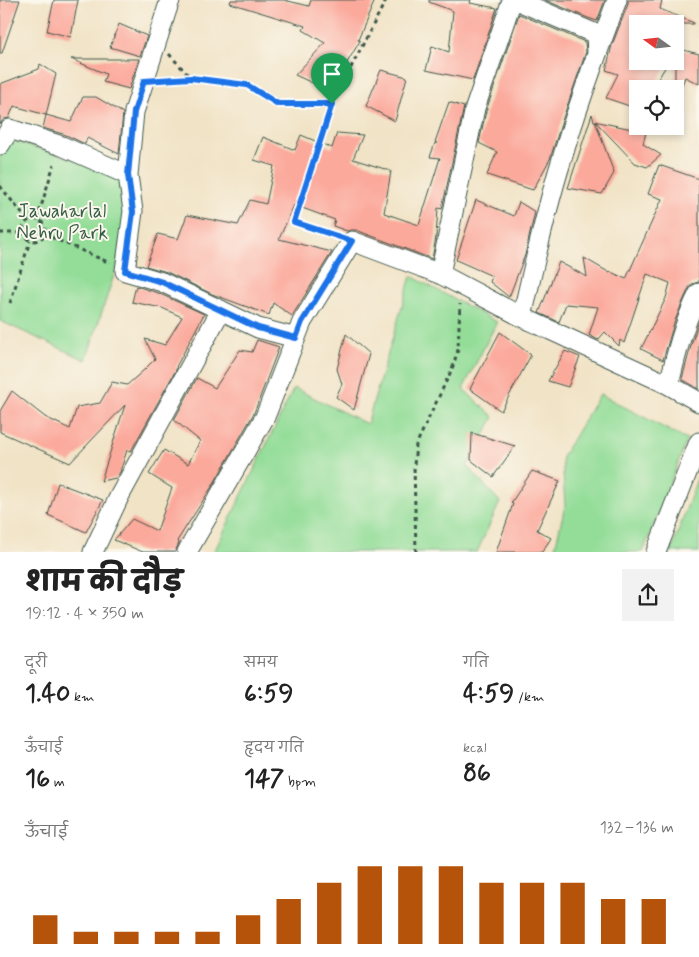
<!DOCTYPE html>
<html lang="hi">
<head>
<meta charset="utf-8">
<style>
	:root { --surface:#fff; --page:#f2f2f2; --text:#222; --muted:#767676; --accent:#b45309 }
	body { margin:0; font-family:Mynerve,"Playpen Sans Deva",sans-serif; background:var(--page); color:var(--text); height:100vh; display:flex; flex-direction:column; font-size:19px; white-space:nowrap }
	* { box-sizing:border-box; margin:0 }
	p { font-size:16px; color:var(--muted) }
	.icon { flex:none; width:28px; height:28px; fill:none; stroke:currentColor; stroke-width:2; stroke-linecap:round; stroke-linejoin:round }
	.map { position:relative; height:552px; overflow:hidden }
	.panel { display:flex; flex-direction:column; background:var(--surface); flex:1 }
	.panel>* { flex:none }
	.needle { width:32px; rotate:285deg }
	.controls { position:absolute; left:629px; top:15px; display:grid; gap:10px }
	.controls a { display:grid; place-items:center; width:55px; height:55px; border-radius:0px; background:var(--surface); box-shadow:0 2px 8px #0003; font-size:25px }
	.pin { position:absolute; display:grid; place-items:center; width:42px; height:42px; color:#fff; margin:-51px -21px; border-radius:50% 50% 50% 0; rotate:-45deg; box-shadow:0 0 5px #0007 }
	.pin .icon { rotate:45deg }
	.round { display:grid; place-items:center; flex:none; width:52px; height:52px; border-radius:0px; background:var(--page) }
	.overview { display:flex; align-items:center; justify-content:space-between; height:85px; padding:0 25px }
	h1 { font-size:28px; font-weight:800; line-height:38px }
	.stats { display:grid; grid-template-columns:repeat(3,1fr); gap:8px; height:85px; padding:5px 25px }
	.stats div { display:grid; align-content:center }
	.stats b { font-size:25px; font-weight:800 }
	.stats small { font-size:14px; font-weight:400 }
	.stats p { font-size:14px }
	.chart { height:140px; padding:10px 25px }
	.chart p { display:flex; justify-content:space-between }
	.chart svg { width:100%; height:90px; margin-top:5px; stroke:var(--accent); stroke-width:6 }
	.map>svg:first-child { display:block }
	.green { fill:#93dd98; stroke:#598d66 }
	.building { fill:#fba99b }
	.lines { fill:none; stroke-linecap:round; stroke-linejoin:round }
	.street-casing { stroke:#3e564a; stroke-width:21 }
	.path { stroke:#3e564a; stroke-width:3; stroke-dasharray:4 4; stroke-linecap:butt }
	.street { stroke:#fff; stroke-width:19 }
	.route-casing { stroke:#fff; stroke-width:10 }
	.route { stroke:#1a73e8; stroke-width:6 }
	.labels { text-anchor:middle; dominant-baseline:central; stroke-width:4; stroke-linejoin:round; paint-order:stroke }
	.park-label { font-size:19px; fill:#365d48; stroke:#fbf7ec }
</style>
</head>
<body>
<div class="map">
<svg width="699" height="552" viewBox="0 0 699 552">
	<rect width="100%" height="100%" fill="#fbf7ec"/>
	<filter id="ink" filterUnits="userSpaceOnUse"><feTurbulence type="fractalNoise" baseFrequency=".02" numOctaves="2"/><feDisplacementMap in="SourceGraphic" scale="10" xChannelSelector="R" yChannelSelector="G"/><feConvolveMatrix kernelMatrix="1 2 1 2 8 2 1 2 1" color-interpolation-filters="sRGB"/></filter>
	<filter id="wash" filterUnits="userSpaceOnUse"><feTurbulence type="fractalNoise" baseFrequency=".0096" numOctaves="4" result="noise"/><feDisplacementMap in="SourceGraphic" scale="20" xChannelSelector="R" yChannelSelector="G"/><feGaussianBlur stdDeviation="1.12" result="paint"/><feColorMatrix in="noise" values="0 0 0 0 0 0 0 0 0 0 0 0 0 0 0 0 0 1.4 0 .05"/><feComposite in="paint" operator="in"/></filter>
	<g filter="url(#wash)">
		<rect width="100%" height="100%" fill="#f1e3c6"/>
		<path class="green" d="M0,137L70,158L124,180L127,213L117,266L86,360L0,321Z
			M411,276L497,322L463,389L494,417L467,466L500,502L477,552H214L294,388L367,424Z
			M600,394L687,440L643,552H554L565,506L562,457Z
			M699,473V552H671Z"/>
		<g id="blocks">
			<path class="building" d="M0,0H20L2,53H0Z
				M54,0H78L71,37L47,31Z
				M231,0H284L309,6L311,0H375L358,40L360,41L330,91L295,75L325,43L303,30L305,26L230,3Z
				M429,0H471L470,3L497,8L473,80L426,70L432,46L449,52L453,11L429,2Z
				M545,0H605L597,21L588,18Z
				M628,0H662L660,9L694,23V24H638V61H669L652,89H638V109L606,98L618,74L606,70L608,63V62L612,45L628,4Z
				M519,14L585,42L586,52L563,118L550,159L533,190L487,175L497,152L479,143L486,111Z
				M119,24L147,36L140,56L110,47Z
				M675,48L699,54V84L685,77L677,99H675Z
				M71,59H139L129,89L103,82L106,74Z
				M40,64L56,74L46,115L14,106L9,118L4,119L0,124V84L39,69Z
				M381,70L407,77L395,121L366,106Z
				M83,97H96L123,113L119,154L87,138L85,144L66,135L43,128L46,115L71,122Z
				M449,102L464,107L442,209L438,208L436,237L432,259L356,230H351L347,231L333,226L335,220L294,205L279,239L332,252L292,316L273,303L269,315L212,294L167,272L146,266L158,234L178,239L187,215L238,225L250,200L266,204L274,166L254,160L263,137L295,150L301,135L332,148L337,133L363,135L353,159L391,171L384,213L419,225L440,158L430,157L435,143H437L435,142Z
				M592,114L594,121L646,132L643,144L661,155L647,167L635,163L595,121L614,173L602,194L568,188Z
				M659,165L699,179V282L692,284L689,288L684,299L674,323L663,360L641,349L666,298L670,283L647,274L624,343L620,340L619,346L605,332L598,340L589,335L598,307L566,304L559,322L539,313L559,262L587,277L584,258L610,273L611,272L626,279L662,199L648,194Z
				M476,200L514,216L519,202L535,212L525,255L509,297L490,282L492,276L456,260Z
				M136,286L158,293L204,314L176,367L177,368L131,451L127,450L120,472L116,478L101,481L125,405L70,463L0,432V411L12,391L45,417L70,429L77,407L100,403L112,382L127,385L144,370L155,359L145,339L165,345L182,317L162,308L132,302Z
				M699,321V389L682,379L692,342Z
				M500,332L531,355L501,411L470,389Z
				M346,334L369,354L354,410L336,397L342,384L337,369Z
				M257,340L279,347L254,413L213,485L177,541L179,543L175,552H143L114,540L132,519L157,531L172,488L149,474L164,450L188,464L200,441L174,420L197,378L215,388L240,350L252,352Z
				M565,351L580,357L568,387L548,381Z
				M472,433L515,446L493,477L471,460Z
				M532,471L560,481L537,530L551,538L542,552H496L513,504L511,503Z
				M58,483L103,500L86,532L48,515Z"/>
		</g>
	</g>
	<g filter="url(#ink)">
		<use href="#blocks" fill-opacity="0" stroke="#3e564a" stroke-width="1"/>
		<g class="lines">
			<g class="street-casing">
				<path id="street" d="M516,0L596,34L597,53
					M0,145L10,129L62,146L128,175L133,211L125,271L162,282L258,328L296,338
					M128,175L134,112L170,0
					M440,274L475,108L512,0
					M522,317C534,265 545,213 561,162C577,107 597,53 617,0
					M669,385C676,354 684,322 699,293
					M93,552L119,497L221,310
					M187,552L265,417L302,322L352,241L440,274L522,317L669,385L699,402
					M656,552L699,442"/>
			</g>
			<path class="path" d="M169,54L190,77
				M162,80L191,78L247,85L278,104H332
				M0,186L28,221
				M23 230a11 11 0 1 1 22 0a11 11 0 1 1-22 0Z
				M37,220L54,164
				M0,233H23
				M44,234L110,263
				M335,236L294,222L332,104L386,0
				M10,303L30,241
				M416,552L414,465L416,445L452,369L458,350L460,304"/>
			<use href="#street" class="street"/>
		</g>
	</g>
	<g class="lines" filter="url(#ink)">
		<g class="route-casing">
			<path id="route" d="M191,78L247,85L278,104H332L294,222L352,241L302,322L296,338L258,328L162,282L125,271L133,212L128,175L134,112L144,81Z"/>
		</g>
		<use href="#route" class="route"/>
	</g>
	<g class="labels">
		<g class="park-label">
			<text x="62" y="211">Jawaharlal<tspan x="62" dy="22">Nehru Park</tspan></text>
		</g>
	</g>
</svg>
<div class="controls">
<a><svg class="needle" viewBox="-14 -14 28 28"><path d="M0-13l5 13h-10z" fill="#e53935"/><path d="M0 13l5-13h-10z" fill="#767676"/></svg></a>
<a><svg class="icon" aria-label="locate" viewBox="0 0 24 24"><circle cx="12" cy="12" r="6"/><path d="M12 2v4M12 18v4M2 12h4M18 12h4"/></svg></a>
</div>
<div class="pin" style="left:332px;top:104px;background:#1e9e55"><svg class="icon" aria-label="arrive" viewBox="0 0 24 24"><path d="M6 21V4h12l-3 4 3 4H6"/></svg></div>
</div>
<section class="panel">
<div class="overview"><div><h1>शाम की दौड़</h1><p>19:12 · 4 × 350 m</p></div><a class="round"><svg class="icon" aria-label="share" viewBox="0 0 24 24"><path d="M12 15V3M7 8l5-5 5 5M5 13v7h14v-7"/></svg></a></div>
<div class="stats">
<div><p>दूरी</p><b>1.40<small> km</small></b></div>
<div><p>समय</p><b>6:59</b></div>
<div><p>गति</p><b>4:59<small> /km</small></b></div>
</div>
<div class="stats">
<div><p>ऊँचाई</p><b>16<small> m</small></b></div>
<div><p>हृदय गति</p><b>147<small> bpm</small></b></div>
<div><p>kcal</p><b>86</b></div>
</div>
<div class="chart"><p><span>ऊँचाई</span>132–136 m</p>
<svg viewBox="0 0 160 44" preserveAspectRatio="none"><path d="M5 44V30M15 44V38M25 44V38M35 44V38M45 44V38M55 44V30M65 44V22M75 44V14M85 44V6M95 44V6M105 44V6M115 44V14M125 44V14M135 44V14M145 44V22M155 44V22"/></svg>
</div>
</section>
</body>
</html>
